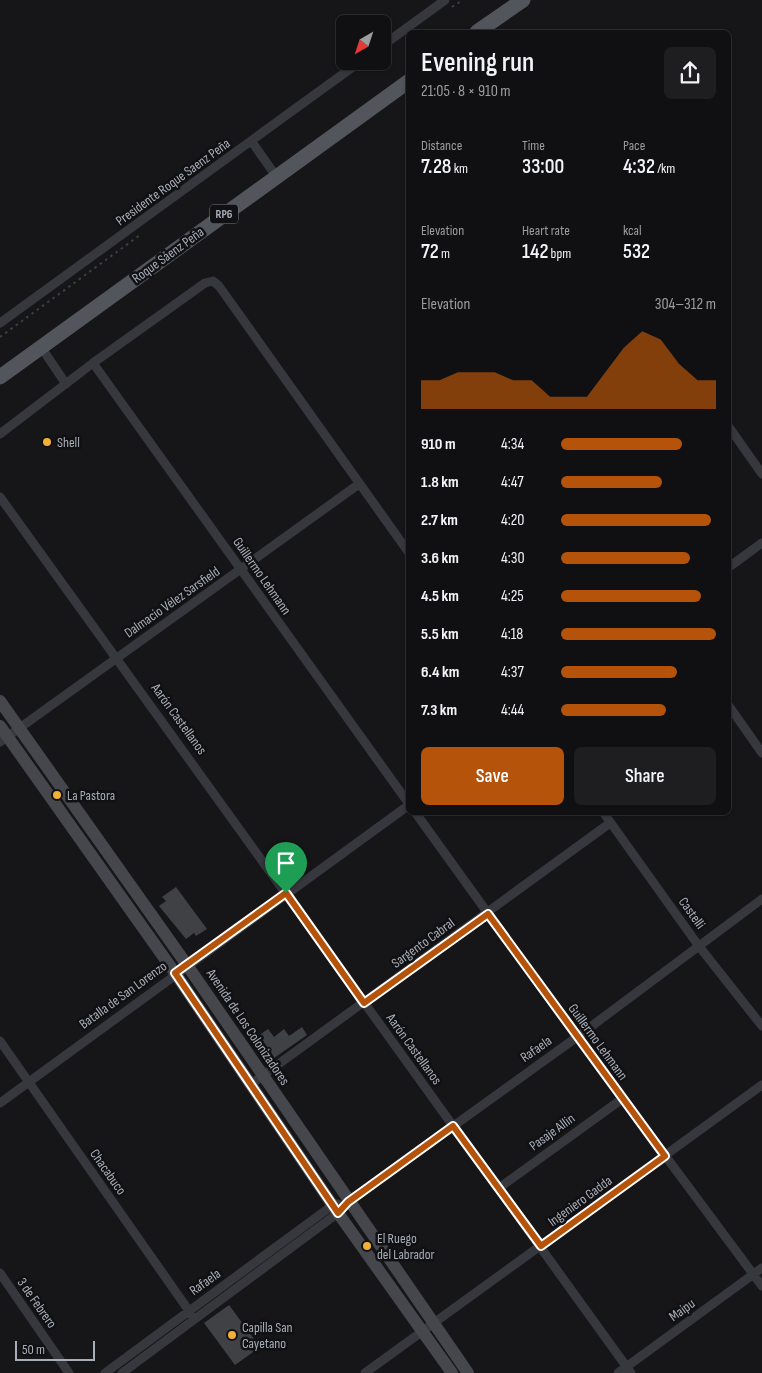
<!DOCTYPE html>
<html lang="en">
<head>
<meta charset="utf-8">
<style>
	:root { --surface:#101012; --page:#1e1e20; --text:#f1f3f6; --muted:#9c9d9f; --line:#303032; --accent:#b45309 }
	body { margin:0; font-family:"Sofia Sans Condensed",sans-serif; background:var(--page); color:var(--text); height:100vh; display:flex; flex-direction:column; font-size:19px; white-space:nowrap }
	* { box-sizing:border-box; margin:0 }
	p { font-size:16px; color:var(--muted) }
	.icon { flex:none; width:28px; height:28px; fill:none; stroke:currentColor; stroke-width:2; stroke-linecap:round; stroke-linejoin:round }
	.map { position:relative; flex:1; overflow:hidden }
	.side { position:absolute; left:406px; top:30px; width:325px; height:785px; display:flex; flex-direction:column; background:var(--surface); border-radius:8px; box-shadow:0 1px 4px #0004,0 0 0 1px var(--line) }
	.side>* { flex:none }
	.needle { width:32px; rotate:219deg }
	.fabs { position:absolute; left:336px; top:15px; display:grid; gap:10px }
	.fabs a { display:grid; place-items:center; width:55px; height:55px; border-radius:8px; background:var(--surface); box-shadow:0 1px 4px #0004,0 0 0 1px var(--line); font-size:25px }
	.scale { position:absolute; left:15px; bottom:12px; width:80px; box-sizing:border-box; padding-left:5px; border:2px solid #a8adb8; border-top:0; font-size:14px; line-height:18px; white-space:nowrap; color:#a8adb8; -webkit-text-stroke:4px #111113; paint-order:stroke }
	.pin { position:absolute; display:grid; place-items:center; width:42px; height:42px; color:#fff; margin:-51px -21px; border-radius:50% 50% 50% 0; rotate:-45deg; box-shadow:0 0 5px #0007 }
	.pin .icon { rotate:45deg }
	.round { display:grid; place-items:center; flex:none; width:52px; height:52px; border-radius:8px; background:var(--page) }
	.headline { display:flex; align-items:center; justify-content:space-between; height:85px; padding:0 15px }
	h1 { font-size:28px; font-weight:600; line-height:38px }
	.stats { display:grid; grid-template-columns:repeat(3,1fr); gap:8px; height:85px; padding:5px 15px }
	.stats div { display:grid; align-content:center }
	.stats b { font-size:21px; font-weight:600 }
	.stats small { font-size:14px; font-weight:400 }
	.stats p { font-size:14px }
	.chart { height:140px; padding:10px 15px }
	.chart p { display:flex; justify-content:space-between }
	.chart svg { width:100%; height:90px; margin-top:5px; fill:var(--accent); opacity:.7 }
	.action { display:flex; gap:10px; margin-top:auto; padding:10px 15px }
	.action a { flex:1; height:58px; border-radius:8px; background:var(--accent); color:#fff; font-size:20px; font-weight:600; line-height:58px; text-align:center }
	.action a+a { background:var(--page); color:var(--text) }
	ul { padding:0 15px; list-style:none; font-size:16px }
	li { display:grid; grid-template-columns:80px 60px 1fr; align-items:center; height:38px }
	li i { height:12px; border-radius:6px; background:var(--accent) }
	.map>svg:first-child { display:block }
	.building { fill:#404145 }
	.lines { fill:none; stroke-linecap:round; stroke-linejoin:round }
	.path { stroke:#3d3f44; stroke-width:2; stroke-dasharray:2.5 4; stroke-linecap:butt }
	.street { stroke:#37383d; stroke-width:9 }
	.secondary { stroke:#45474d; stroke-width:12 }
	.primary { stroke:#53555c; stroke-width:15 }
	.route-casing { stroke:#fff; stroke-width:10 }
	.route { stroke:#b45309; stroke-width:6 }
	.poi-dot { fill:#f2b134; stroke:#111113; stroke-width:2 }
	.labels { text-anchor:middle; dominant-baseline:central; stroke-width:5; stroke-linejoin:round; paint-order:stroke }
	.shield { fill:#111113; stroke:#7b7e86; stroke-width:1 }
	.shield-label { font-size:12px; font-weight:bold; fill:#a8adb8 }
	.street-label { font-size:14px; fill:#a8adb8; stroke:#111113 }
	.poi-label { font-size:14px; fill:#a8adb8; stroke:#111113; text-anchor:start }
</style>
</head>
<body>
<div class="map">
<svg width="762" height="1373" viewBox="0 0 762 1373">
	<rect width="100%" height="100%" fill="#161618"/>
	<path class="building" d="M176,887L207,929L196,936L194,933L186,939L159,906L166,901L162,897Z
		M302,1027L307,1035L267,1063L252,1040L268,1029L274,1037L284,1029L289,1036Z
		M229,1305L260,1347L235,1365L204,1323Z"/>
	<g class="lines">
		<path class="path" d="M452,7L463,0
			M368,69L378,61
			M0,337L140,235"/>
		<path class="street" d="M382,46L445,0
			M252,142L276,176
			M0,323L361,61
			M41,347L66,384
			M93,363L409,804
			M729,427L762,474
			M0,434L93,363L205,283L213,281L219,286L409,553
			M0,497L631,1373
			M729,567L762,543
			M729,706L762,753
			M0,742L359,484
			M415,812L577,1037L762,1286
			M603,812L698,945L762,1026
			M0,1041L194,1318
			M251,1084L610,823
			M0,1103L409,805
			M499,1188L622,1099
			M0,1273L69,1373
			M105,1373L333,1205L338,1204
			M122,1373L338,1213L348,1202L577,1037L762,899
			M365,1373L762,1085
			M618,1373L762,1268"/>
		<path class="secondary" d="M0,701L187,965L468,1373
			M0,726L175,973L338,1213L452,1373"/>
		<path class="primary" d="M477,32L523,0
			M0,377L409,81"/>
	</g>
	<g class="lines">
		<g class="route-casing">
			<path id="route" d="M286,893L364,1003L488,914L665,1156L541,1246L453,1126L348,1202L338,1213L175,973Z"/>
		</g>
		<use href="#route" class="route"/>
	</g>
	<g class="poi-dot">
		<circle cx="47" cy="442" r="5"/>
		<circle cx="57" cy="795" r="5"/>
		<circle cx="367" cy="1246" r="5"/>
		<circle cx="232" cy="1335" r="5"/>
	</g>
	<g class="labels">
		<rect class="shield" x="210" y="204.5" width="28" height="19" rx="4"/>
		<g class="shield-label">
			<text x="224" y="214">RP6</text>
		</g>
		<g class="street-label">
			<text transform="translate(173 182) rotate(-36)">Presidente Roque Saenz Peña</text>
			<text transform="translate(168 255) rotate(-36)">Roque Sáenz Peña</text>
			<text transform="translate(262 576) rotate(55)">Guillermo Lehmann</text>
			<text transform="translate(172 602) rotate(-35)">Dalmacio Vélez Sarsfield</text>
			<text transform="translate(179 719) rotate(54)">Aarón Castellanos</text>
			<text transform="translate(692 913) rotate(54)">Castelli</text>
			<text transform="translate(423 943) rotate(-36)">Sargento Cabral</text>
			<text transform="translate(123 995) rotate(-36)">Batalla de San Lorenzo</text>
			<text transform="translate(248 1027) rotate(56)">Avenida de Los Colonizadores</text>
			<text transform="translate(598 1042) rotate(54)">Guillermo Lehmann</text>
			<text transform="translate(414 1049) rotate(54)">Aarón Castellanos</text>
			<text transform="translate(536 1049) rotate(-35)">Rafaela</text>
			<text transform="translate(552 1132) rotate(-36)">Pasaje Allin</text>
			<text transform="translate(108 1172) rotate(55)">Chacabuco</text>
			<text transform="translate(580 1201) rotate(-36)">Ingeniero Gadda</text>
			<text transform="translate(205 1282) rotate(-36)">Rafaela</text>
			<text transform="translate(37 1303) rotate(55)">3 de Febrero</text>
			<text transform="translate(682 1310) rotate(-36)">Maipu</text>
		</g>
		<g class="poi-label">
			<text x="57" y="442">Shell</text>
			<text x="67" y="795">La Pastora</text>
			<text x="377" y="1238">El Ruego<tspan x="377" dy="16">del Labrador</tspan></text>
			<text x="242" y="1327">Capilla San<tspan x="242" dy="16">Cayetano</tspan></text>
		</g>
	</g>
</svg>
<div class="fabs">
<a><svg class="needle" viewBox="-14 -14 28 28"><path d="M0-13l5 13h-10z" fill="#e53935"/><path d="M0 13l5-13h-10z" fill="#9c9d9f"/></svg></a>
</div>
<div class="scale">50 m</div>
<div class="pin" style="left:286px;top:893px;background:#1e9e55"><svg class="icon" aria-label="arrive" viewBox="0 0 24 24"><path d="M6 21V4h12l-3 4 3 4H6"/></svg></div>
<section class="side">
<div class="headline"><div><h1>Evening run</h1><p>21:05 · 8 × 910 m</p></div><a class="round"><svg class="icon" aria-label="share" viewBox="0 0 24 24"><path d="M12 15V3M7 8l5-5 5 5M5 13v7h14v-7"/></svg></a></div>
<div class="stats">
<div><p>Distance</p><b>7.28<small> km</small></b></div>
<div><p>Time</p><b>33:00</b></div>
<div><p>Pace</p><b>4:32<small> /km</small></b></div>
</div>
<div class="stats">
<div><p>Elevation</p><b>72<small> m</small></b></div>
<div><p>Heart rate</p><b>142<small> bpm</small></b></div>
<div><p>kcal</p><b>532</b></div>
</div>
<div class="chart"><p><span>Elevation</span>304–312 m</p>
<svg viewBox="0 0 160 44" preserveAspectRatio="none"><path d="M0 44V30L10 30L20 26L30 26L40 26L50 30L60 30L70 38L80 38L90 38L100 26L110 14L120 6L130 10L140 22L150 30L160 30V44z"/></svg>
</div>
<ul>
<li><b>910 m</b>4:34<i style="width:78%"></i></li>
<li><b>1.8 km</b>4:47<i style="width:65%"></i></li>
<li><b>2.7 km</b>4:20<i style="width:97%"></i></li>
<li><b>3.6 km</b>4:30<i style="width:83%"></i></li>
<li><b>4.5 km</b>4:25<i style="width:90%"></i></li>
<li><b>5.5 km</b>4:18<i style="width:100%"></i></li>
<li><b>6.4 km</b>4:37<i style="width:75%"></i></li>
<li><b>7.3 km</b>4:44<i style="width:68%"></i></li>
</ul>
<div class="action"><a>Save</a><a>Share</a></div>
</section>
</div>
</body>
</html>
